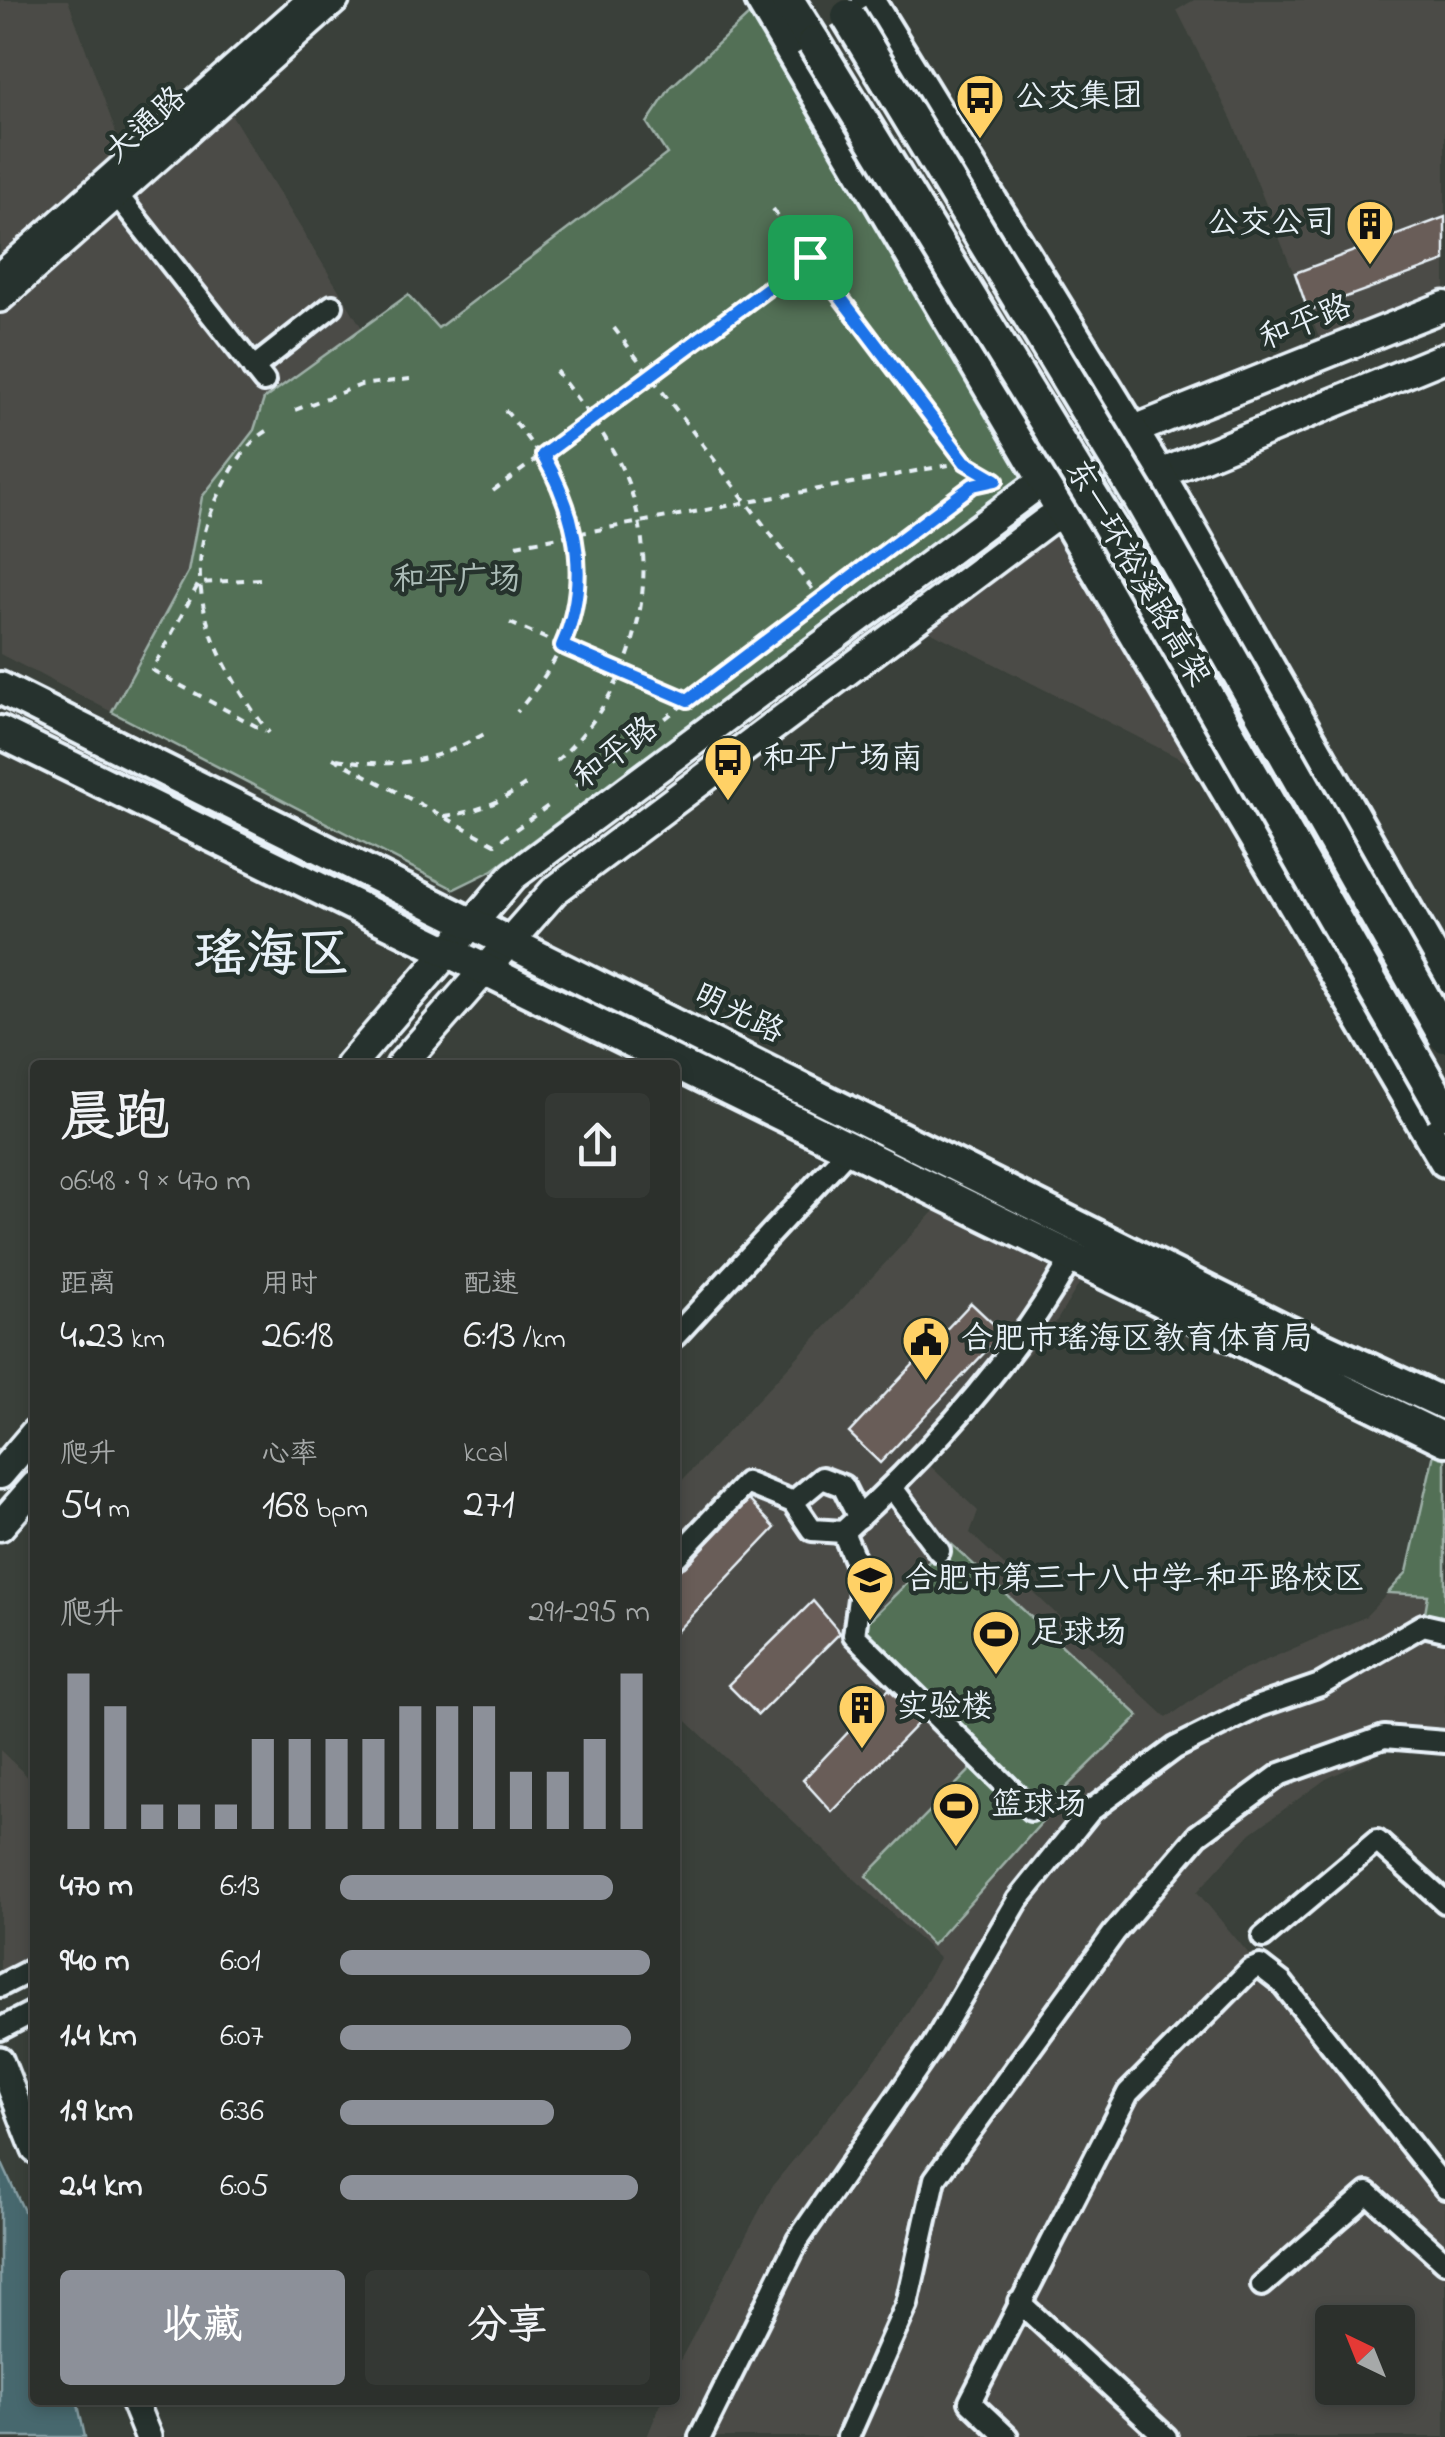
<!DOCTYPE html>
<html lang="zh">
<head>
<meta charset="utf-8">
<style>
	:root { --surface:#2c302c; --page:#343834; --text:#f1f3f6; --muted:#a6a9a9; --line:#484b48; --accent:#8c9099 }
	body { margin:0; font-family:"Indie Flower","LXGW WenKai TC",sans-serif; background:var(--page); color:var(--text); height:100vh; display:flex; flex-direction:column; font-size:38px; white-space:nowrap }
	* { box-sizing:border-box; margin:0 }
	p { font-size:32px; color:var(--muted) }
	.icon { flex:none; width:55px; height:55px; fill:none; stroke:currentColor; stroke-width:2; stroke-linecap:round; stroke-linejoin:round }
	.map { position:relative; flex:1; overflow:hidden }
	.details { position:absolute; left:30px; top:1060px; width:650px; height:1345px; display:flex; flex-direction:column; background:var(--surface); border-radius:10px; box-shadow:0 5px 15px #0003,0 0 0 2px var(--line) }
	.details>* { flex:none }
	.needle { width:65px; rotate:317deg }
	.tools { position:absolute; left:1315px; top:2305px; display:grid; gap:20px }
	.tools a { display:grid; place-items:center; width:100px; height:100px; border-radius:10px; background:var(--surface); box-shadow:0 5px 15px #0003,0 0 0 2px var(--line); font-size:50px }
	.pin { position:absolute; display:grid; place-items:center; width:85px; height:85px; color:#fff; margin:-42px; border-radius:20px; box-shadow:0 5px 15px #0006 }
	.round { display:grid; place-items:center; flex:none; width:105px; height:105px; border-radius:10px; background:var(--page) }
	.summary { display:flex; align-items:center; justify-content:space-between; height:170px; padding:0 30px }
	h1 { font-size:55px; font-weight:600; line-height:75px }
	.metrics { display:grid; grid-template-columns:repeat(3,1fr); gap:15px; height:170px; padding:10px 30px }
	.metrics div { display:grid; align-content:center }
	.metrics b { font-size:42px; font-weight:600 }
	.metrics small { font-size:28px; font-weight:400 }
	.metrics p { font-size:28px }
	.chart { height:280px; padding:20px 30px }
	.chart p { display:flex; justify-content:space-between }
	.chart svg { width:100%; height:180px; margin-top:10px; stroke:var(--accent); stroke-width:6 }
	.button { display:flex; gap:20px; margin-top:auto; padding:20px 30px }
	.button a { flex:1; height:115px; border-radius:10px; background:var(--accent); color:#fff; font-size:40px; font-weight:600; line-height:115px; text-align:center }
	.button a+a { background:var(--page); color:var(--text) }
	ul { padding:0 30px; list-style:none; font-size:32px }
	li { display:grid; grid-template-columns:160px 120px 1fr; align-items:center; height:75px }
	li i { height:25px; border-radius:12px; background:var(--accent) }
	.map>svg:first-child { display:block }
	.built { fill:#4b4c47; fill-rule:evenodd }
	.green { fill:#537057; stroke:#9eb0a8; stroke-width:2.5 }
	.water { fill:#47686e; stroke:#879fa5; stroke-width:2.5 }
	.building { fill:#695d58; stroke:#e8f1f8; stroke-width:2.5 }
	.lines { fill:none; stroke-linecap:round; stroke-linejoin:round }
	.minor-casing { stroke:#e8f1f8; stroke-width:28 }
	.tertiary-casing { stroke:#e8f1f8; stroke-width:32 }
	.secondary-casing { stroke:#e8f1f8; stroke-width:35 }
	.primary-casing { stroke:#e8f1f8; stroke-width:38 }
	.trunk-casing { stroke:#e8f1f8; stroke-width:40 }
	.path { stroke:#e8f1f8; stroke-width:4; stroke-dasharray:8 8; stroke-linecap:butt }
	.minor { stroke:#26332d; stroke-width:20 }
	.tertiary { stroke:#26332d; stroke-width:25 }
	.secondary { stroke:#26332d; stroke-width:28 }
	.primary { stroke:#26332d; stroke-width:30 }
	.trunk { stroke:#26332d; stroke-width:32 }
	.trunk-bridge-casing { stroke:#e8f1f8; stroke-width:40; stroke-linecap:butt }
	.trunk-bridge { stroke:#26332d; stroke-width:32 }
	.route-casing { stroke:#fff; stroke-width:20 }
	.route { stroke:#1a73e8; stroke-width:12 }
	.labels { text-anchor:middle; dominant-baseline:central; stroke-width:9; stroke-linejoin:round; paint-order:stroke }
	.poi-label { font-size:32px; fill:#e8f1f8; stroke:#26332d; text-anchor:start }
	.street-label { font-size:32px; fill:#e8f1f8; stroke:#26332d }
	.park-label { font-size:32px; fill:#acbdb8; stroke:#26332d }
	.town-label { font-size:52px; font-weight:bold; fill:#e8f1f8; stroke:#26332d }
</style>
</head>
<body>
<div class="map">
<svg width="1445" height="2437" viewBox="0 0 1445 2437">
	<rect width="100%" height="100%" fill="#3a403a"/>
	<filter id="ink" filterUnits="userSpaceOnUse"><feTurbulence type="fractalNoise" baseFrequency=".01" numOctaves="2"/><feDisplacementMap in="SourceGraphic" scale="20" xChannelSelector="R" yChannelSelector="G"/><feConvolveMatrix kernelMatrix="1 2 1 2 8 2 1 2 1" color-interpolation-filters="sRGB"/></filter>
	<g filter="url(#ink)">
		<path class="built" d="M0,0H68L127,163L0,275Z
			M1194,0H1445V306L1326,354L1232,120L1177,10Z
			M223,101L362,328L264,399L254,430L202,497L188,572L112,712L0,654V299Z
			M1065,513L1222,780L914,623Z
			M948,1196L1090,1266L1051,1330L926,1462L978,1511L970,1533L1167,1718L1221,1680L1365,1617L1388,1593L1428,1595L1445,1630V1742L1409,1739L1326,1779L1251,1833L1197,1892L1445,2188V2437H647L662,2400H675V2370L773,2185L893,2038L939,1958L675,1710V1488ZM1332,2322H1398V2388H1332Z
			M0,1750L35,1784V1968L0,1986Z"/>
		<path class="green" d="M763,2L1045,478L1019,479L493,870L454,889L112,712L188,572L202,497L254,430L264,399L408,295L438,328L667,154L647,123L671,87Z
			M1438,1436L1445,1440V1630L1423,1625L1428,1595L1388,1593L1407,1572Z
			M949,1542L1139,1716L1044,1809L854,1635Z
			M980,1760L1043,1821L932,1945L866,1876Z"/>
		<path class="water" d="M0,2159L35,2235V2400H77L85,2437H0Z"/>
		<path class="building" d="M1445,217V261L1308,311L1295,273Z
			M971,1303L1003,1333L880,1463L849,1433Z
			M749,1500L775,1528L675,1633V1571L685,1567Z
			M813,1601L840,1633L758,1715L728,1685Z
			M889,1689L921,1720L832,1812L803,1780Z"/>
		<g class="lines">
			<g class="minor-casing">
				<path id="minor" d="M117,195L264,381
					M253,368L332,306
					M675,1336L850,1148
					M893,1489L939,1551
					M793,1502L812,1530L843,1532
					M675,1558L746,1483L793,1502L822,1478L843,1486L859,1518
					M1031,1810L854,1635L862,1577L843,1532C930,1453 1015,1360 1072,1257
					M1263,1937L1377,1841L1445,1902
					M0,1986L35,1968
					M0,2029L35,2011
					M1262,2285L1368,2193L1445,2262
					M1019,2302L1166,2437
					M700,2437L798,2240L933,2045L1018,1900L1090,1811L1175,1748L1259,1706L1320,1685L1423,1625L1445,1630
					M848,2437L907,2304L935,2179L1114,1933L1198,1835L1281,1774L1384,1737L1445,1742
					M1007,2437L970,2402L1128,2093L1250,1970L1260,1966L1282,1983L1445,2188"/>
			</g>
			<g class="tertiary-casing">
				<path id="tertiary" d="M0,275L310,0
					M0,299L336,0
					M0,2060L35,2150
					M133,2400L148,2437"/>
			</g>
			<g class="secondary-casing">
				<path id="secondary" d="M350,1065L513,876L1084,450L1445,306
					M401,1065L554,891L1048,520L1445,357
					M0,1474L35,1433
					M0,1526L35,1486"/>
			</g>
			<g class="primary-casing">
				<path id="primary" d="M761,0L1445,1161
					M868,0L1159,474L1445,977
					M0,688L1287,1331L1445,1404
					M0,732L1445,1440"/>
			</g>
			<g class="trunk-casing">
				<path id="trunk" d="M787,0L814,43"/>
			</g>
			<path class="path" d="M773,209L965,462
				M614,328L820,599
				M295,410L361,385L410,379
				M505,410C592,514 611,603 517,712
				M267,431C247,443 234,465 224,485C172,578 212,656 269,733
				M493,491L811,257
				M516,545L965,462L994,479
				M260,579L199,583L152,670L265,731
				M510,623L688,700
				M333,758L495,844L548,806
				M337,759C397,769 435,762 488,732
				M556,761C642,686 671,555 614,453C598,424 576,398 556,371
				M576,786L973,485L1005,480
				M444,816C477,812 502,802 529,782"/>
			<use href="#minor" class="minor"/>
			<use href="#tertiary" class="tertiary"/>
			<use href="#secondary" class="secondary"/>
			<use href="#primary" class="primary"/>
			<use href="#trunk" class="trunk"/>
			<g class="trunk-bridge-casing">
				<path id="trunk-bridge" d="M848,16L1141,500L1445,1036
					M814,43L1109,525L1445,1112"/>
			</g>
			<use href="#trunk-bridge" class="trunk-bridge"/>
		</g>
	</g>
	<g class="lines" filter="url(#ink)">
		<g class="route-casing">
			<path id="route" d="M810,257L965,462L996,480L973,485L688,700L562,646C591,580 577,515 543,455Z"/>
		</g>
		<use href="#route" class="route"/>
	</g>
	<defs>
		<g id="bus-pin" transform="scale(2.5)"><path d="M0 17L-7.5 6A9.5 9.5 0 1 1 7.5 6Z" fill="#ffd166" stroke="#26332d"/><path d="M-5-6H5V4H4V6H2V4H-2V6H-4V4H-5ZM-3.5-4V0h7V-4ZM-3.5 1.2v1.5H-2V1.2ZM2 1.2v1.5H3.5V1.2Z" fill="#111"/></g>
		<g id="building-pin" transform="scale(2.5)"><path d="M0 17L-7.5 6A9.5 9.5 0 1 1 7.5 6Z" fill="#ffd166" stroke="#26332d"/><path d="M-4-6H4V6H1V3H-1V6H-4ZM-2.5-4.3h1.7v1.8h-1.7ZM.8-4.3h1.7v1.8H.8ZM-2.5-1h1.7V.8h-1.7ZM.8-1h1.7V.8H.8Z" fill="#111"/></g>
		<g id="civic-pin" transform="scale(2.5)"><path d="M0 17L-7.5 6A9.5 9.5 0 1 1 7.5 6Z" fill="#ffd166" stroke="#26332d"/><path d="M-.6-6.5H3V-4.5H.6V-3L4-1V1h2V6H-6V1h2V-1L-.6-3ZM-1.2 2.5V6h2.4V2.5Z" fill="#111"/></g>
		<g id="school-pin" transform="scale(2.5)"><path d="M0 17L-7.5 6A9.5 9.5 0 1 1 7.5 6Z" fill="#ffd166" stroke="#26332d"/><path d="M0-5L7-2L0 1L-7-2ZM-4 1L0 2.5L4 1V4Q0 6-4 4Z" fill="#111"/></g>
		<g id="stadium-pin" transform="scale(2.5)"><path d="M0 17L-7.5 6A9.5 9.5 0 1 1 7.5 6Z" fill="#ffd166" stroke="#26332d"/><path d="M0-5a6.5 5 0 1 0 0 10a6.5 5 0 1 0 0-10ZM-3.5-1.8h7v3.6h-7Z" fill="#111"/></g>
	</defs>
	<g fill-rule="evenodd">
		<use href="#bus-pin" x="980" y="98"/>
		<use href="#building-pin" x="1370" y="224"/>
		<use href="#bus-pin" x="728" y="760"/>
		<use href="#civic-pin" x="926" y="1340"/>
		<use href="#school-pin" x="870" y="1580"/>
		<use href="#stadium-pin" x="996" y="1634"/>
		<use href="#building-pin" x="862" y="1708"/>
		<use href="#stadium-pin" x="956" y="1806"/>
	</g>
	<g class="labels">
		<g class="poi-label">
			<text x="1015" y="98">公交集团</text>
			<text x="1335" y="224" text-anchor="end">公交公司</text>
			<text x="763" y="760">和平广场南</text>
			<text x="961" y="1340">合肥市瑶海区教育体育局</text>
			<text x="905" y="1580">合肥市第三十八中学-和平路校区</text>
			<text x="1031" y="1634">足球场</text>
			<text x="897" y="1708">实验楼</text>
			<text x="991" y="1806">篮球场</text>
		</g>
		<g class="street-label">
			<text transform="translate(147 126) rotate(-42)">大通路</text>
			<text transform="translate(1306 324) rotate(-22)">和平路</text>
			<text transform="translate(1136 574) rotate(60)">东一环裕溪路高架</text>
			<text transform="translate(617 754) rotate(-37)">和平路</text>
			<text transform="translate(738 1015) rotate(26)">明光路</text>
		</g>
		<g class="park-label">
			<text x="457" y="581">和平广场</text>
		</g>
		<g class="town-label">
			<text x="272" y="957">瑶海区</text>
		</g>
	</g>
</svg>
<div class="tools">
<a><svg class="needle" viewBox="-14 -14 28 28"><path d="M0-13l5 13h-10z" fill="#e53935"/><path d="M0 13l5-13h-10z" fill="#a6a9a9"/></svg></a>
</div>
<div class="pin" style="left:810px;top:257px;background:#1e9e55"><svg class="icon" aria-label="arrive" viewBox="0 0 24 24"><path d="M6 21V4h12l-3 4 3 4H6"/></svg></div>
<section class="details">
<div class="summary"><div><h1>晨跑</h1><p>06:48 · 9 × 470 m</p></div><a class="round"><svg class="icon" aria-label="share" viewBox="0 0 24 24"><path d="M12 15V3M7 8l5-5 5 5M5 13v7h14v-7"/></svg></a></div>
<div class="metrics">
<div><p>距离</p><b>4.23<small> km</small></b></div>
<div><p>用时</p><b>26:18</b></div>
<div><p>配速</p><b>6:13<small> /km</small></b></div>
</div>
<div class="metrics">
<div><p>爬升</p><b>54<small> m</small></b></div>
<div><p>心率</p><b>168<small> bpm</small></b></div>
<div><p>kcal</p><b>271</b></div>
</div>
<div class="chart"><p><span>爬升</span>291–295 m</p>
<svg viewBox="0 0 160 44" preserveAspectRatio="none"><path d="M5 44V6M15 44V14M25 44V38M35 44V38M45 44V38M55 44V22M65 44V22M75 44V22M85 44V22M95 44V14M105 44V14M115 44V14M125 44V30M135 44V30M145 44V22M155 44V6"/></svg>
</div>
<ul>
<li><b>470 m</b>6:13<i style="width:88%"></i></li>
<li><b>940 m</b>6:01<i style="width:100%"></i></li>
<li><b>1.4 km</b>6:07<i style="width:94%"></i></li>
<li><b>1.9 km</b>6:36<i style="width:69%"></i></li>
<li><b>2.4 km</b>6:05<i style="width:96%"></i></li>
</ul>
<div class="button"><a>收藏</a><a>分享</a></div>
</section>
</div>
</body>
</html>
